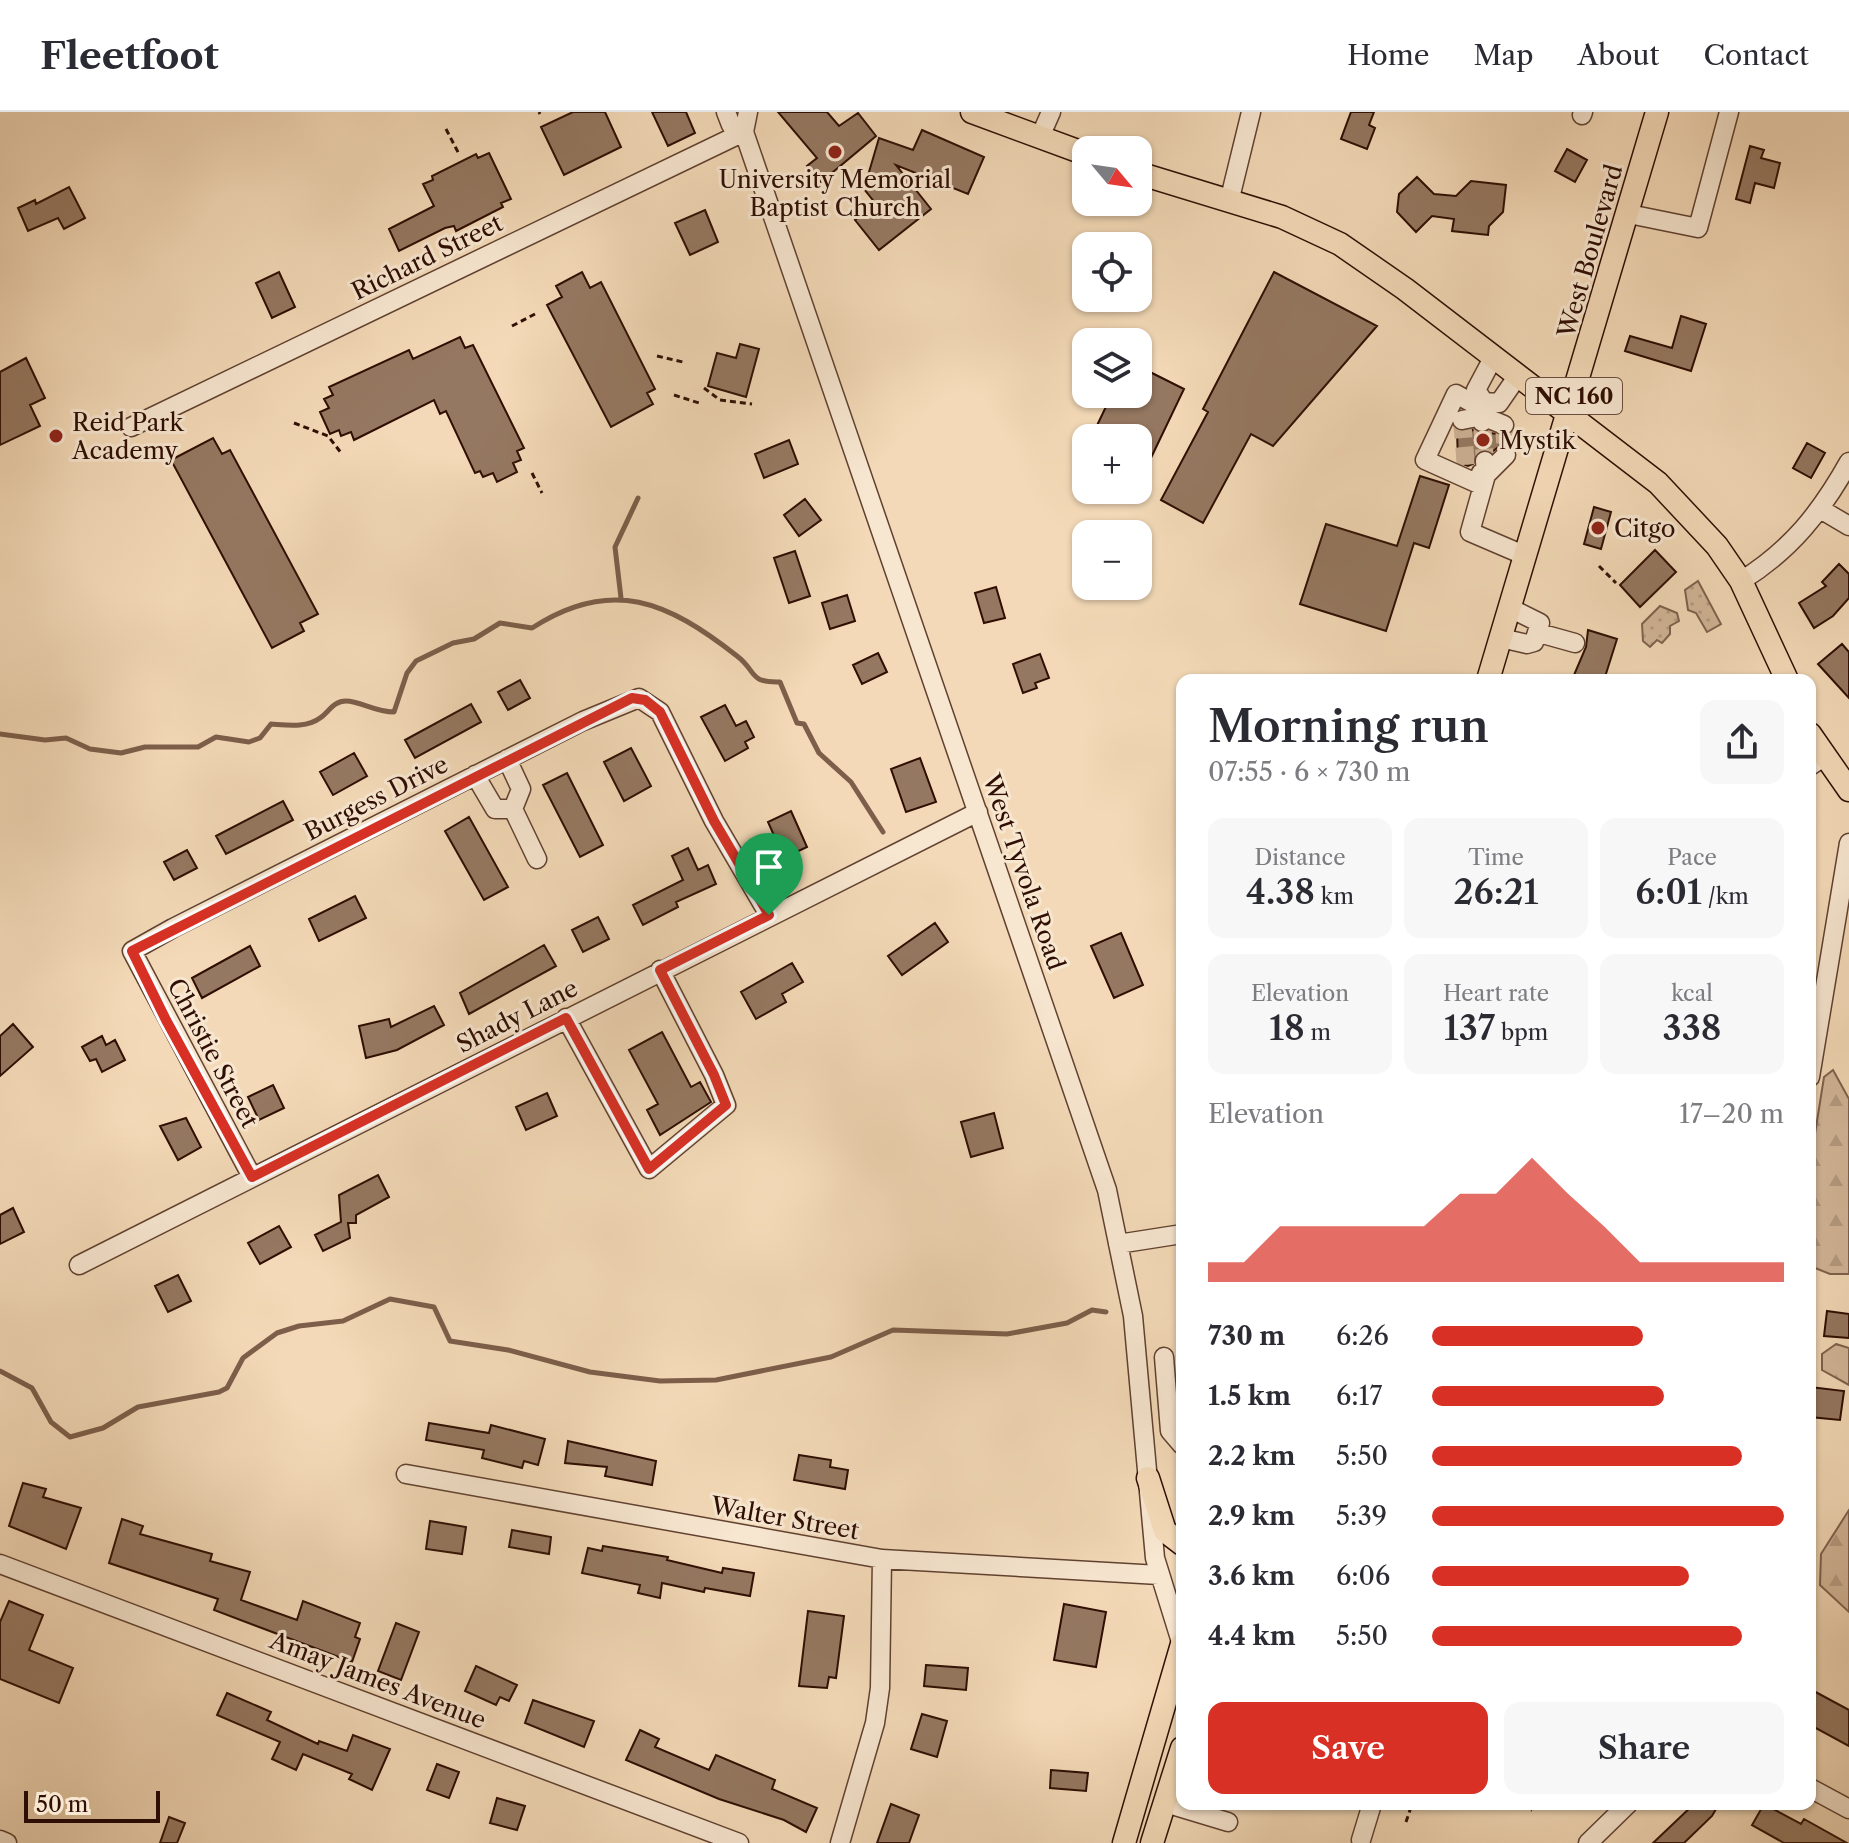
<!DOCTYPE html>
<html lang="en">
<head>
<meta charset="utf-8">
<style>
	:root { --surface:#fff; --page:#f7f7f7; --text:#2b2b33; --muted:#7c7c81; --line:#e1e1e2; --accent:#d93025 }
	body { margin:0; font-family:"Libre Caslon Text",serif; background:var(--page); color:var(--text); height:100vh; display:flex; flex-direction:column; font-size:30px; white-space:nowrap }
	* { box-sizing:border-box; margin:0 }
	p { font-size:26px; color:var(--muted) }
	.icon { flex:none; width:44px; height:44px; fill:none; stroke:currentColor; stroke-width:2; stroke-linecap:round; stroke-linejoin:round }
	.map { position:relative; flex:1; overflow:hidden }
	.details { position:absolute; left:1176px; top:562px; width:640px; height:1136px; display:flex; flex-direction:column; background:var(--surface); border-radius:16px; box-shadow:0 2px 6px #0004 }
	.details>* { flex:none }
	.needle { width:52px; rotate:119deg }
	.fabs { position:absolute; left:1072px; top:24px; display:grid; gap:16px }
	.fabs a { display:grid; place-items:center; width:80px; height:80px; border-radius:16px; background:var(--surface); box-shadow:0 2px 6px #0004; font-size:40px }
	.scale { position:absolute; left:24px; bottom:20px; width:136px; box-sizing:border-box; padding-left:8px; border:4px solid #2f0e03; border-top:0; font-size:22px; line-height:28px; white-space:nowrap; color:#2f0e03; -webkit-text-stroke:6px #f7e6d0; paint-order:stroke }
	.pin { position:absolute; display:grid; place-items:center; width:68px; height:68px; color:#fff; margin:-82px -34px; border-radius:50% 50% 50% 0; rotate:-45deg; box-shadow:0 0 8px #0007 }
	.pin .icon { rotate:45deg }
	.round { display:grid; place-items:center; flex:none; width:84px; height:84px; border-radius:16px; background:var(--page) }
	.summary { display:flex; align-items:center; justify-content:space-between; height:136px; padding:0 32px }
	h1 { font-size:44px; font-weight:600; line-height:60px }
	.metrics { display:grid; grid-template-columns:repeat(3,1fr); gap:12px; height:136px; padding:8px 32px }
	.metrics div { display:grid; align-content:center; border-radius:16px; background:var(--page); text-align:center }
	.metrics b { font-size:34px; font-weight:600 }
	.metrics small { font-size:22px; font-weight:400 }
	.metrics p { font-size:22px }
	.chart { height:224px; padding:16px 32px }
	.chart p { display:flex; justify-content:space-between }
	.chart svg { width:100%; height:144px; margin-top:8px; fill:var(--accent); opacity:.7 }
	.primary-button { display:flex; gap:16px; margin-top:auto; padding:16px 32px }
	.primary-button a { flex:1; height:92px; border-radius:16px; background:var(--accent); color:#fff; font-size:32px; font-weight:600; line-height:92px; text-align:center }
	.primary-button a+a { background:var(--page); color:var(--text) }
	ul { padding:0 32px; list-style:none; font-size:26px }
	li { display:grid; grid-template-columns:128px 96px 1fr; align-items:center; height:60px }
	li i { height:20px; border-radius:10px; background:var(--accent) }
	header { display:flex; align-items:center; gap:48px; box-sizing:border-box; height:112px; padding:0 40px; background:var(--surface); border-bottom:2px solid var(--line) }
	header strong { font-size:38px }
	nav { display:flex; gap:44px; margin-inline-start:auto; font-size:28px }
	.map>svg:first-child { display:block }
	.forest { fill:url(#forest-firs); stroke:#80624e; stroke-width:2 }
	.park { fill:url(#park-dots); stroke:#80624e; stroke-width:2 }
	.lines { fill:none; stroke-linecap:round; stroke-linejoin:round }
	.stream { stroke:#7c5e4a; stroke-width:5 }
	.building { fill:#957861; stroke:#2f0e03; stroke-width:2 }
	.minor-tunnel { stroke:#ccb093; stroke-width:18; stroke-dasharray:18 9; stroke-linecap:butt }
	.minor-casing { stroke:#604130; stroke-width:21 }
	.major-casing { stroke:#2f0e03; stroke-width:25 }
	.path { stroke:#2f0e03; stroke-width:3; stroke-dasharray:6 4; stroke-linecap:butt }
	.minor { stroke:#f7e6d0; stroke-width:18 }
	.major { stroke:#f3d9b7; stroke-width:22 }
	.route-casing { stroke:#fff; stroke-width:16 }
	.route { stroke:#d93025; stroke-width:10 }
	.poi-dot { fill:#8f2418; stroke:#f7e6d0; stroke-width:3 }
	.labels { text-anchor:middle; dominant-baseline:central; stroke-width:6; stroke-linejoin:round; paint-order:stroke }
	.shield { fill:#f7e6d0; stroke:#6b4f40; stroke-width:2 }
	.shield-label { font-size:22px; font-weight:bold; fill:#2f0e03 }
	.poi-label { font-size:24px; fill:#2f0e03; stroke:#f7e6d0; text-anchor:start }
	.street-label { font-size:24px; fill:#2f0e03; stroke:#f7e6d0 }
</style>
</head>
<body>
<header>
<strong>Fleetfoot</strong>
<nav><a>Home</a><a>Map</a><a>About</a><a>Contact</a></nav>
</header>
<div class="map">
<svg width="1849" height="1731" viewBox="0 0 1849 1731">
	<defs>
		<pattern id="forest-firs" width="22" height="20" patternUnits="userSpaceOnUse" patternTransform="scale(2)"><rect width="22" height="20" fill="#d2b698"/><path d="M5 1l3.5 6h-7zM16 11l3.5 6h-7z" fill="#b59b81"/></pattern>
		<pattern id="park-dots" width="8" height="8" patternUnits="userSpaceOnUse" patternTransform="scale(2)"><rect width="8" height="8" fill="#d2b698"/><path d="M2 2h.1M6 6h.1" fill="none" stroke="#b59b81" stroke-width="1.8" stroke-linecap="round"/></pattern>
	</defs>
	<rect width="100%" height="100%" fill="#f3d9b7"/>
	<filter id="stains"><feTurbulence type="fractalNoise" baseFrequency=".0025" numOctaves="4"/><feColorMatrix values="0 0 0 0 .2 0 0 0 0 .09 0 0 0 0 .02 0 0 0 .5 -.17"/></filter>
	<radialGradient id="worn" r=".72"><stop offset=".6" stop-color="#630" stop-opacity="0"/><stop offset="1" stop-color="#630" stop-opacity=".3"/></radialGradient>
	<path class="forest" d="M1833,958L1849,987V1162H1830L1810,1154V1053L1824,965Z
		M1836,1232L1849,1236V1273L1822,1258V1242Z
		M1849,1398V1500L1820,1473L1821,1442Z"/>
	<path class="park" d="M1698,469L1721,512L1707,520L1696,501L1688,498L1685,478Z
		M1660,494L1677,501L1679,509L1670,514V522L1662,531L1657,528L1650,535L1643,529L1642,512Z"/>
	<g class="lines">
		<path class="stream" d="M621,486L615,435L638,386
			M0,622L45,628L66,626L90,637L121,641L145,635H198L216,625L249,630L260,626L271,612C287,613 307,616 320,606C329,600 333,589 346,589C360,589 375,600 394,600L407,561L416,549L453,531L474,527L500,511L532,516C612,464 668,490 737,544C757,559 748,571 780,570L797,611L804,612L819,641L851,670L883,720
			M0,1259L32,1276L51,1310L70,1325L103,1316L138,1295L219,1280L227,1276L243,1246L277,1221L299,1214L343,1209L390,1187L434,1195L450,1229L508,1238L590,1260L660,1269L716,1268L831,1245L893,1218L1007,1222L1067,1211L1092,1198L1106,1200"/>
	</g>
	<path class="building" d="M573,0H605L621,35L564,63L541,15Z
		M652,0H686L695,21L668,34Z
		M778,0H827L839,14L858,1L876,24L821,70L807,54L817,46Z
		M1351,0H1374L1369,13L1375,16L1367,37L1341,27Z
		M922,18L984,45L968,82L896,53L931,97L879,138L855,108L876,92L864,77L879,26L913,38Z
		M1750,34L1764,38L1761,46L1780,51L1774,76L1755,71L1750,91L1736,87Z
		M1567,37L1587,48L1575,70L1555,59Z
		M489,41L511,87L501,91L503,95L456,119L454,114L445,116L399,139L389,117L434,94L423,72L433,68L432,64L476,42L478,46Z
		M1417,65L1434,82L1456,84L1471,69L1506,73L1503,100L1489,114L1488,123L1452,119L1454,107L1432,104L1416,120L1397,100L1399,82Z
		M69,75L85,106L64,117L58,106L28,119L18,96L35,88L36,92Z
		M705,98L718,130L690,143L675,111Z
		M279,160L295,195L272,206L256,171Z
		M582,160L590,176L601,170L655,277L647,281L653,292L611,315L547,193L562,185L556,174Z
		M1274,160L1377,214L1273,334L1251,322L1203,411L1161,388L1208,300L1203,297Z
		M1681,204L1706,212L1691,259L1625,239L1630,224L1672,236Z
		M460,225L465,236L473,233L524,336L517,339L521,348L513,351L517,360L497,370L493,361L483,365L480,359L475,361L446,299L440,302L434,288L354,328L351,320L341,324L339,318L330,322L320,300L329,296L324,287L333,283L329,275L409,238L413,247Z
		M740,232L759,237L746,285L708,274L717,241L736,246Z
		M26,246L45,286L30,293L40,314L0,333V260Z
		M1138,254L1184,277L1138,373V326H1091L1112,282H1138Z
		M1473,318L1509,324V332H1502L1492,340L1479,339L1473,352L1468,354L1458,350L1457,319Z
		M213,326L222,342L230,338L318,502L300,511L304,519L272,536L171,348Z
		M789,328L798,352L764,366L755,342Z
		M1807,331L1825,341L1811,366L1793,356Z
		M1420,364L1449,373L1429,436L1414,431L1386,519L1300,492L1326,412L1397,434Z
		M805,387L821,408L799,424L784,403Z
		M1594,395L1611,400L1601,437L1584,432Z
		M1655,438L1676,460L1640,495L1620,473Z
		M795,439L810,484L789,491L774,446Z
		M1839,452L1849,462V486L1833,504L1814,516L1799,491L1826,474L1822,470Z
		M996,475L1005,506L984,511L975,481Z
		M847,483L855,509L830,517L822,491Z
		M1588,518L1617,527L1604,568L1574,563L1586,535Z
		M1842,532L1849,540V586L1818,552Z
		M878,541L887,560L862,572L853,553Z
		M1040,542L1049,566L1035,571L1037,576L1023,581L1013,552Z
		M520,568L530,586L508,598L498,580Z
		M471,592L481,610L415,646L405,628Z
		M725,593L736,614L746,609L754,625L745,630L748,636L725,649L701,605Z
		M631,636L651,674L624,689L604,650Z
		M354,641L367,664L333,683L320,660Z
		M920,646L936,690L906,700L891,657Z
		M567,661L603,733L580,745L543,673Z
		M283,689L293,708L226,742L216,724Z
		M791,699L807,735L784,746L768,710Z
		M469,705L508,775L484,788L445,719Z
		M688,736L698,758L708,753L716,772L676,790L678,795L643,813L633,793L683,768L672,744Z
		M187,738L197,756L174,768L164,750Z
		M355,784L366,806L319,829L309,807Z
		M598,805L609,827L583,840L572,818Z
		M935,811L948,830L902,863L888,844Z
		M1121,821L1143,873L1114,886L1091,834Z
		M544,833L556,854L469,902L460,881Z
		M250,834L260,854L202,886L192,866Z
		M792,851L803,870L782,882L786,890L756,907L741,880Z
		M434,894L444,913L397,938L366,946L359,914L389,907L391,915Z
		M13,912L33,935L0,964V924Z
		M662,920L691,975L700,970L711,990L660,1023L647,998L658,992L629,938Z
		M102,924L106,933L115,928L125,948L102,960L96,947L90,949L82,935Z
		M273,973L284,996L259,1008L248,985Z
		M547,981L557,1004L526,1018L516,995Z
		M994,1001L1003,1036L971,1045L961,1010Z
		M186,1006L201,1035L178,1048L160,1014Z
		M378,1063L389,1085L356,1103V1111H348L350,1126L323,1139L315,1123L341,1110L339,1083Z
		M13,1096L24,1120L0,1132V1103Z
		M279,1114L291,1135L260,1152L248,1131Z
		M178,1163L191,1189L168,1200L155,1174Z
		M1827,1199L1849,1202V1226L1824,1224Z
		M1810,1275L1844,1279L1840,1308L1810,1305Z
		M429,1311L489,1321L491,1313L545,1327L538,1353L524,1349L522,1356L482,1346L484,1338L426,1328Z
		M568,1329L656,1349L652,1373L605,1364L607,1355L565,1351Z
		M799,1343L831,1348L830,1355L848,1358L845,1377L794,1368Z
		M23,1371L46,1377L43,1385L81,1396L66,1437L9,1414Z
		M122,1407L143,1414L140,1422L212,1442L210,1449L250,1460L241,1488L297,1508L303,1489L360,1511L355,1525L360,1527L352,1550L214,1498L218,1487L109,1451Z
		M430,1409L466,1415L462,1442L426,1437Z
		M512,1418L551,1425L549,1442L509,1435Z
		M603,1434L668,1445L667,1448L722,1461L723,1456L754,1461L750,1484L705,1476L704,1480L662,1471L660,1486L638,1481L640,1473L582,1461L588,1436L602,1439Z
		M9,1489L43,1503L29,1538L73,1556L59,1591L0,1567V1510Z
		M1064,1492L1106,1500L1096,1555L1054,1548Z
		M808,1499L844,1504L836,1566L829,1565L827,1576L799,1574Z
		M396,1511L419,1520L401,1568L378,1559Z
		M926,1553L968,1556L966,1578L924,1574Z
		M476,1554L517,1573L509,1589L500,1585L496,1593L465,1579Z
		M1810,1577L1849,1598V1634L1810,1613Z
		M227,1581L271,1600L267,1608L318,1632L319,1629L347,1639L353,1623L390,1637L372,1678L349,1667L352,1662L303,1642L296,1658L272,1647L280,1630L217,1603Z
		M533,1588L594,1609L584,1635L525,1611Z
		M922,1602L947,1609L937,1645L911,1637Z
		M640,1618L659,1627L655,1635L709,1658L716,1643L775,1668L772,1677L817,1696L806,1720L784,1708L719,1687L626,1648Z
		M437,1652L459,1660L449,1686L427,1678Z
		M1051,1658L1088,1661L1086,1679L1050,1676Z
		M497,1686L525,1694L517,1718L490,1711Z
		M891,1692L919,1703L909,1731H877Z
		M1694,1692H1719L1712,1704L1684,1731H1653Z
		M1764,1692L1801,1712L1804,1707L1847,1731H1784L1752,1713Z
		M169,1705L185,1711L177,1731H160Z"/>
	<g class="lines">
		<path class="minor-tunnel" d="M1462,308L1466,354
			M1482,310L1485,349
			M1504,313L1506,343"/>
		<g class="minor-casing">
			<path id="minor" d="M726,0L731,13L744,20
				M748,0L744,20L1107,1078L1133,1204L1155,1446L1182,1533
				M1582,3L1583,0
				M1040,25L1051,0
				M1229,90L1251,0
				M1629,102L1698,116L1729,0
				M1493,246L1476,278L1484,290L1499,291L1517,265
				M1484,290L1482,304L1504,313
				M1483,297L1456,282L1425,348L1483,374
				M1462,308L1482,304V310
				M131,315L744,20
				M1485,349L1486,363L1470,420L1526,444
				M1481,361L1486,363L1506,343
				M1822,398L1849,414
				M1741,469C1791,438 1821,400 1849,350
				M1539,521L1575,531
				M1501,526L1527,532L1534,530L1540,511L1510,496
				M1810,654L1824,645
				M475,663L495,697H513L521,677L507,647
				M513,697L537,747
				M566,906L649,1057L726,993L714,963L660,858
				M1810,965L1849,731
				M252,1065L132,839L173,816L583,609L639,586L660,600L714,709L769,803
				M1118,1132L1182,1122
				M79,1153L978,700
				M1164,1245L1170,1319L1182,1333
				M406,1362L882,1447L1159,1463
				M0,1452L739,1731
				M1810,1676L1849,1697
				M1165,1691L1228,1710
				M0,1728L7,1731
				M1361,1728L1372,1692
				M840,1731L875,1611L880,1576L882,1447
				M1588,1731L1628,1692"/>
		</g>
		<g class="major-casing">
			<path id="major" d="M972,0L1086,42
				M1138,61L1282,105L1340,132L1405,177L1658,371L1717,434L1741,469L1787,568
				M1488,568L1657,0
				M1810,622L1849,678
				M1148,1366L1165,1419L1182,1432
				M1124,1731L1182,1532
				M1152,1731L1182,1636"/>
		</g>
		<path class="path" d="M539,0L540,2
			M446,17L459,42
			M512,214L535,202
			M657,244L683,250
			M704,276L720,288L752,292
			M674,283L699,291
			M294,311L328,324L342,342
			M532,361L542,381
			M1599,454L1616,471
			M1512,1692L1532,1698
			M1406,1710L1412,1692"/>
		<use href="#minor" class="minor"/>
		<use href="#major" class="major"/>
	</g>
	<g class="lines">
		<g class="route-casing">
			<path id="route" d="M632,586L645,588L660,600L714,709L769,803L660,858L714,963L726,993L649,1057L566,906L252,1065L166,908L132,839Z"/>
		</g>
		<use href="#route" class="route"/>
	</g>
	<g class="poi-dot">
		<circle cx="835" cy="40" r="8"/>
		<circle cx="56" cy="324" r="8"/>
		<circle cx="1483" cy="328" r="8"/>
		<circle cx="1598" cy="416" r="8"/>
	</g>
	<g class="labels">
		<rect class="shield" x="1526" y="266" width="96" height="36" rx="6"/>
		<g class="shield-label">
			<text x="1574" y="284">NC 160</text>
		</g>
		<g class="poi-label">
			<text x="835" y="67" text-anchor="middle">University Memorial<tspan x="835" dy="28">Baptist Church</tspan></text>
			<text x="72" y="310">Reid Park<tspan x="72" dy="28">Academy</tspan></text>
			<text x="1499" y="328">Mystik</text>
			<text x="1614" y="416">Citgo</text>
		</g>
		<g class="street-label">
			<text transform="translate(1590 139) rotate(-74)">West Boulevard</text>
			<text transform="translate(427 145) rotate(-26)">Richard Street</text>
			<text transform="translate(376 686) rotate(-27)">Burgess Drive</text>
			<text transform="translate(1024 760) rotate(71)">West Tyvola Road</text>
			<text transform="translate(517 904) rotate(-27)">Shady Lane</text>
			<text transform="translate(213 941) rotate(62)">Christie Street</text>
			<text transform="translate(785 1406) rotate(10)">Walter Street</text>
			<text transform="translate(378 1568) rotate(21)">Amay James Avenue</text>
		</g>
	</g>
	<rect width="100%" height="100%" filter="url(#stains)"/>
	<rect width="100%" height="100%" fill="url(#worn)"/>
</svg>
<div class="fabs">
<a><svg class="needle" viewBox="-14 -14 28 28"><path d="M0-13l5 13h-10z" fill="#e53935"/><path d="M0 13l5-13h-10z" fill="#7c7c81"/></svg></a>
<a><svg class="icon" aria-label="locate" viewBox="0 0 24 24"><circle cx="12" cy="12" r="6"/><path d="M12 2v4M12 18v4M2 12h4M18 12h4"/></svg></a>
<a><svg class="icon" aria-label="layers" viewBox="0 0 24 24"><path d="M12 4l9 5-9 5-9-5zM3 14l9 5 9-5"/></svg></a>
<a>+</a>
<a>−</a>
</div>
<div class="scale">50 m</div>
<div class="pin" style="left:769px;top:803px;background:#1e9e55"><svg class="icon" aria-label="arrive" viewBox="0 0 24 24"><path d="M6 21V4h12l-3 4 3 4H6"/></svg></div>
<section class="details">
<div class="summary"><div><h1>Morning run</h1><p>07:55 · 6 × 730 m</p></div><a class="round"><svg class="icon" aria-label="share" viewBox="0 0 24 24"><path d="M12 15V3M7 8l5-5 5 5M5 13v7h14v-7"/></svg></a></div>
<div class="metrics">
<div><p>Distance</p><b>4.38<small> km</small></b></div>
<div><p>Time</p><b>26:21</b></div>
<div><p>Pace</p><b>6:01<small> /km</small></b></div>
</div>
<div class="metrics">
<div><p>Elevation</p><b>18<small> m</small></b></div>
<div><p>Heart rate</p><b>137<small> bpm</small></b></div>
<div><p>kcal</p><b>338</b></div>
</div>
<div class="chart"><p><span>Elevation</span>17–20 m</p>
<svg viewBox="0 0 160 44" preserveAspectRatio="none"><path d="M0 44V38L10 38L20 27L30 27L40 27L50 27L60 27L70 17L80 17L90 6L100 17L110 27L120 38L130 38L140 38L150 38L160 38V44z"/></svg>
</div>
<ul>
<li><b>730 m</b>6:26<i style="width:60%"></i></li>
<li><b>1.5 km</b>6:17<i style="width:66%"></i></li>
<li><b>2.2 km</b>5:50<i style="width:88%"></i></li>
<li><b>2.9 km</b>5:39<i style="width:100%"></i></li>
<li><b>3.6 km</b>6:06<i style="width:73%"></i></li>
<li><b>4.4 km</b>5:50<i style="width:88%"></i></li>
</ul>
<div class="primary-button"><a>Save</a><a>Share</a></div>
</section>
</div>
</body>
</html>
